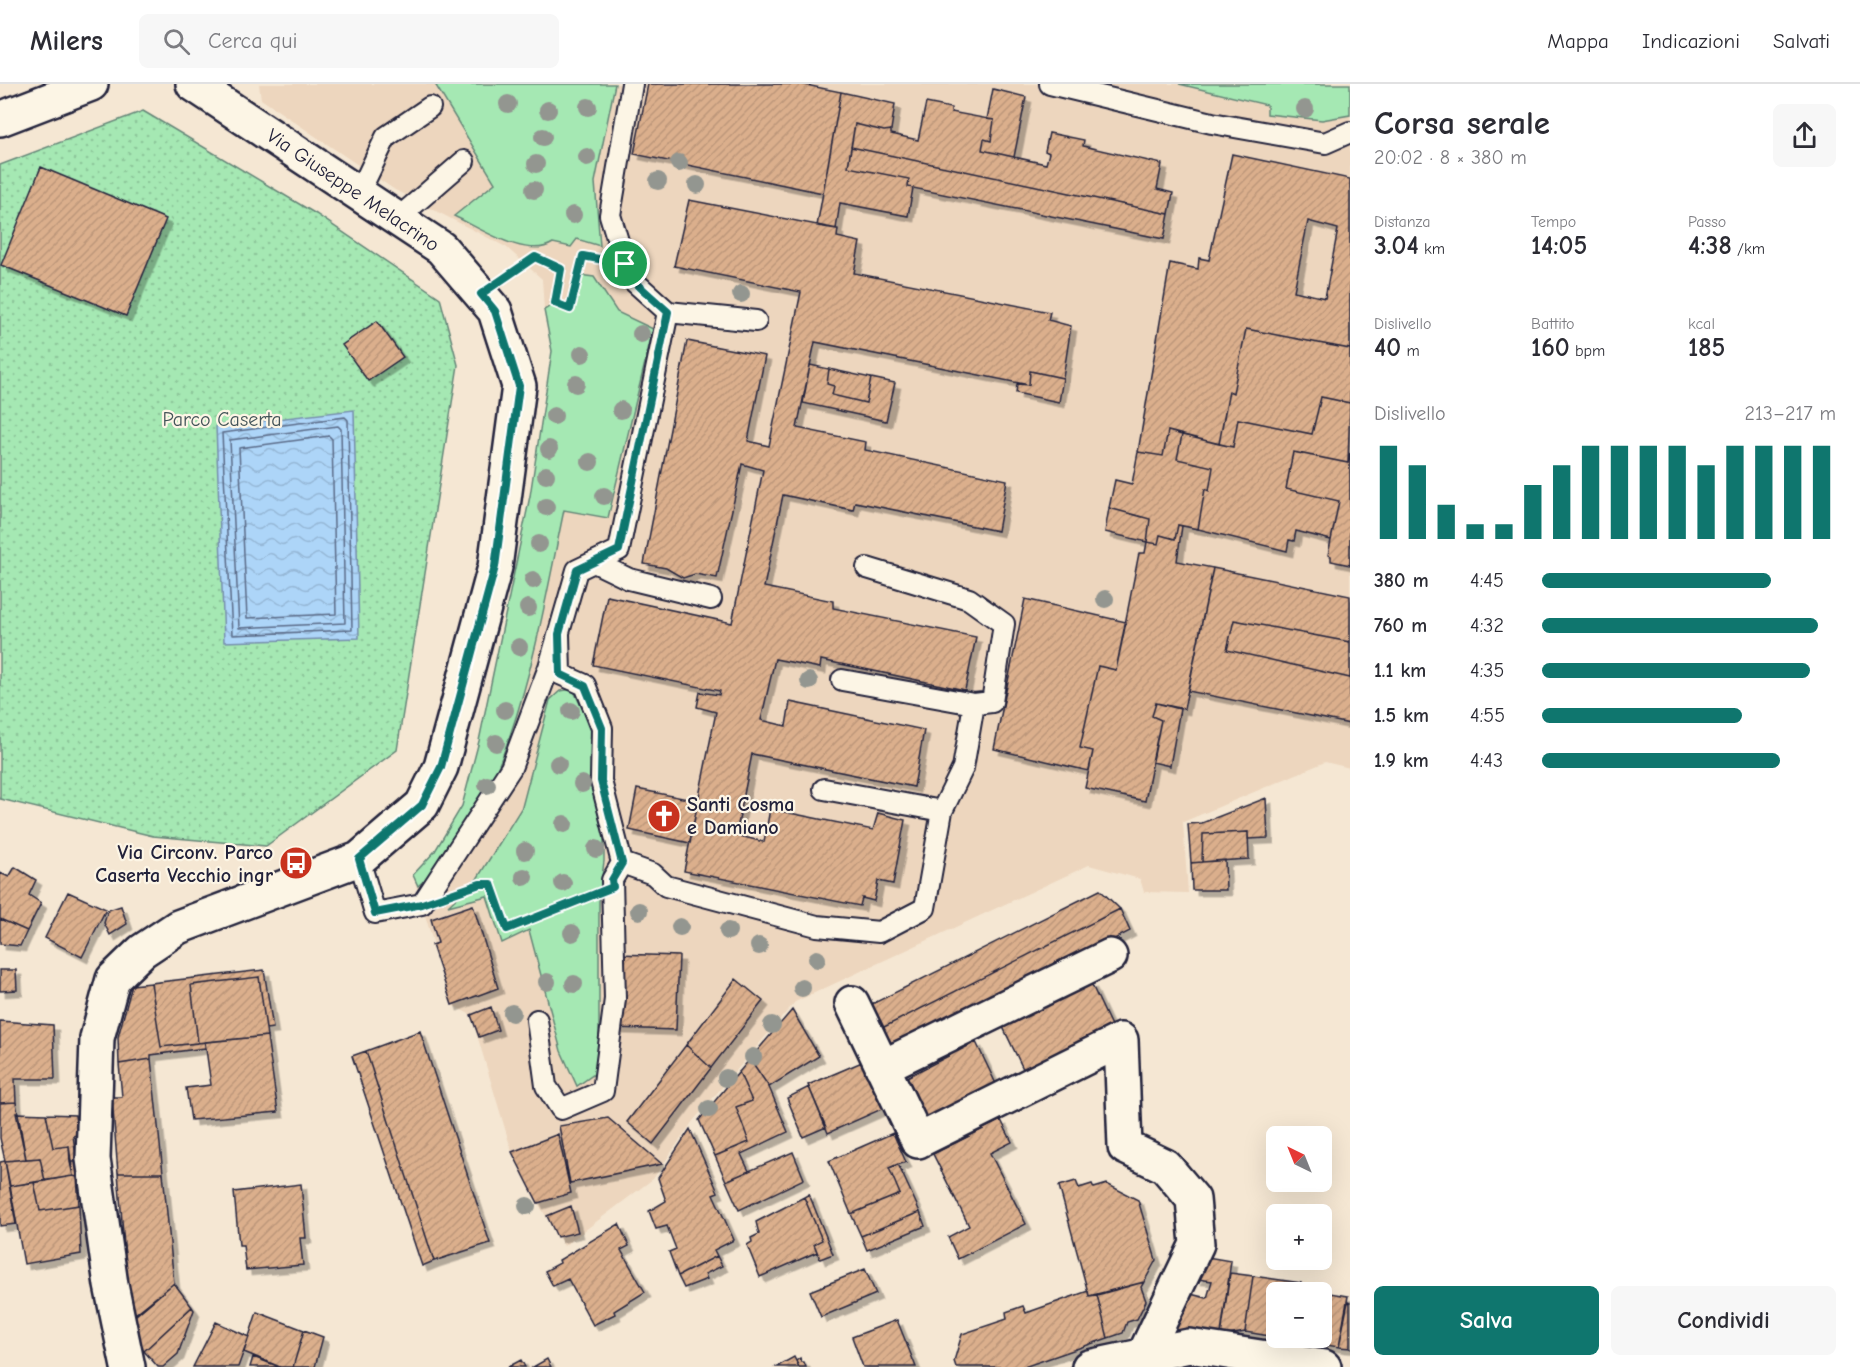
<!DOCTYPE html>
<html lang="it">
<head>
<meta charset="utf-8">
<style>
	:root { --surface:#fff; --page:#f7f7f7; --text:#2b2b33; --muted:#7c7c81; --line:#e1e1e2; --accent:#0f766e }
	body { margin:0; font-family:"Comic Neue",sans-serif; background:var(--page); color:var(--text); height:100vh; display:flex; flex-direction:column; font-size:22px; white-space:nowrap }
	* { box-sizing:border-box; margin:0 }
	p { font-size:20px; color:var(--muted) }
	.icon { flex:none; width:33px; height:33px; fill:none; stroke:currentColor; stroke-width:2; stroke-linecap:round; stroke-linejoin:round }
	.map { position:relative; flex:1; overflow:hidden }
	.details { display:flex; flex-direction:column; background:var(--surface); width:510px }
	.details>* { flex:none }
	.needle { width:39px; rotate:317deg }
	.tools { position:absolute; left:1266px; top:1042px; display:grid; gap:12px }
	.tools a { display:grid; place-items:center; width:66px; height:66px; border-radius:9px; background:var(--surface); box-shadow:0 6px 24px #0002; font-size:30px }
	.pin { position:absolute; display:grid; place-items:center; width:51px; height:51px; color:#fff; margin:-26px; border:3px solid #fff; border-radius:50%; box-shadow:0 2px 6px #0007 }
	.round { display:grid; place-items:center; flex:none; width:63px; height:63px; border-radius:9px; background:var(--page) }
	.summary { display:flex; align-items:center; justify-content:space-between; height:102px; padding:0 24px }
	h1 { font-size:33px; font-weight:700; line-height:45px }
	.metrics { display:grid; grid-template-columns:repeat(3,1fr); gap:9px; height:102px; padding:6px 24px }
	.metrics div { display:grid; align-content:center }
	.metrics b { font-size:26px; font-weight:700 }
	.metrics small { font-size:16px; font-weight:400 }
	.metrics p { font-size:16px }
	.chart { height:168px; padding:12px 24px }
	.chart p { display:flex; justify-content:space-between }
	.chart svg { width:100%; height:108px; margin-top:6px; stroke:var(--accent); stroke-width:6 }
	.primary-button { display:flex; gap:12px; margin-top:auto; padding:12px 24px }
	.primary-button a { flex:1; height:69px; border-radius:9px; background:var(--accent); color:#fff; font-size:24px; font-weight:700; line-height:69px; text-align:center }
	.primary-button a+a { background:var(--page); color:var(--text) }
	ul { padding:0 24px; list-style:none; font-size:20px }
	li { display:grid; grid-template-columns:96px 72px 1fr; align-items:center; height:45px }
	li i { height:15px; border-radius:8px; background:var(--accent) }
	header { display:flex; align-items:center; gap:36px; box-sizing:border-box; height:84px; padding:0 30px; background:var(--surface); border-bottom:2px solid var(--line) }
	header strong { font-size:28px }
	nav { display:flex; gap:33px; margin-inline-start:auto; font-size:21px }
	.search { width:420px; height:54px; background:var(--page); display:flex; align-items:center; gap:15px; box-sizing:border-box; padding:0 21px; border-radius:9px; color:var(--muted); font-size:22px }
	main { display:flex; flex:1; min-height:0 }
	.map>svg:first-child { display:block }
	.built { fill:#edd6be }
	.park { fill:url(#park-dots); stroke:#648577; stroke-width:1.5 }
	.garden { fill:#a5e8b3; stroke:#648577; stroke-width:1.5 }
	.water { fill:url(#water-waves); stroke:#758dac; stroke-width:1.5 }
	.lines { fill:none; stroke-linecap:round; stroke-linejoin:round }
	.shore { stroke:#5a6a87; stroke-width:1.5 }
	.building { fill:url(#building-hatch); stroke:#22223b; stroke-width:1.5; fill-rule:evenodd; filter:url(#shadow) }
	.service-casing { stroke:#22223b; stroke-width:24 }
	.minor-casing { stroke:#22223b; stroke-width:38 }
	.path { stroke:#22223b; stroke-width:4; stroke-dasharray:6 4.5; stroke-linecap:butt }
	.service { stroke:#fcf5e5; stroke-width:20 }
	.minor { stroke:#fcf5e5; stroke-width:33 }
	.tree { fill:#939690 }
	.route-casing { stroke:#fff; stroke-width:12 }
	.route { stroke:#0f766e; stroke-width:8 }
	.labels { text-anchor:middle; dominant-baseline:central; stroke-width:4.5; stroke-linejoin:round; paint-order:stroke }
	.street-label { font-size:20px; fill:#22223b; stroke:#fcf5e5 }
	.park-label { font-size:20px; fill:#435459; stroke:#fcf5e5 }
	.poi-label { font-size:20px; font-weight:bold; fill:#22223b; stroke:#fcf5e5; text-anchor:start }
</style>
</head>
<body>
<header>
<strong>Milers</strong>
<div class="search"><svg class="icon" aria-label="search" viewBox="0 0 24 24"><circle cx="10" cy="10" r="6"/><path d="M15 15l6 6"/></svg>Cerca qui</div>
<nav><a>Mappa</a><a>Indicazioni</a><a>Salvati</a></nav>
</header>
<main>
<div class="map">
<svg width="1350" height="1283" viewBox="0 0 1350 1283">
	<defs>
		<pattern id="park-dots" width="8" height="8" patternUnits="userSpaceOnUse" patternTransform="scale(1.5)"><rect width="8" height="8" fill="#a5e8b3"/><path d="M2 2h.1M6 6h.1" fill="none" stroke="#8ec79b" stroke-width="1.8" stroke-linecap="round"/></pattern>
		<pattern id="water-waves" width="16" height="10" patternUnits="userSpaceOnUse" patternTransform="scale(1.5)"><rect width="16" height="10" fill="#add5f8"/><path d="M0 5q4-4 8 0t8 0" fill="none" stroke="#95b7d6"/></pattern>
		<pattern id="building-hatch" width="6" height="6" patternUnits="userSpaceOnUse" patternTransform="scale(1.5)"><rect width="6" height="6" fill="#dbaf8c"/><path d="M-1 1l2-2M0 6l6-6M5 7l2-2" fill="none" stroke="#bc967a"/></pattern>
		<filter id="shadow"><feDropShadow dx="5.5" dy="5.5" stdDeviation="0" flood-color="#0004"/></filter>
	</defs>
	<rect width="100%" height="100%" fill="#f5e7d3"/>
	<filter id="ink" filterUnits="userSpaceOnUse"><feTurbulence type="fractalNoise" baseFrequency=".0167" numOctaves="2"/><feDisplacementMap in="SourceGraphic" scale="12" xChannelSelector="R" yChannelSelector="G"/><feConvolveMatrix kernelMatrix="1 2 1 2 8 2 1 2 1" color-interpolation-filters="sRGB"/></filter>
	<g filter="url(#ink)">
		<path class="built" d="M259,0H1350V684L1325,678L1183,738L1188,809L1144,808L1140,795L1089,781L795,918L693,1037L653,1095L564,1162L538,1119L512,1068L471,931L452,921L413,791L435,767L462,722L479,657L530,412L552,267L544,226L542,195L506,163L395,106L318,54L261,15Z"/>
		<path class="park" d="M143,27L316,130L440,214L458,281L397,666L266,762L153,752L0,715V81Z"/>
		<path class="garden" d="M435,0H615L595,98L600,162L577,155L571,163L553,159C527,176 480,144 454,132L495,99Z
			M1179,0H1350V31L1322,36L1267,30V21Z
			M579,191L594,193L617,228L653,245L608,434L564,426C539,544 514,722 418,802L413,791L435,767L462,722L479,657L530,412L552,267L544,226L555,219L570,224Z
			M573,605L594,650L604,744V777L599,817V971L594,990L577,1002L561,967L529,846L502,859L487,812L448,822L477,795L522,723L550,616L560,607Z"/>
		<path class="water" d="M354,326L359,554L224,558L216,342Z"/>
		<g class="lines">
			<path class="shore" d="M345,333L348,336L352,546L232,551L222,349Z
				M338,342L341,345L345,539L239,544L230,356Z
				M329,352L332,355L336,530L247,534L239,364Z"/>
		</g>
		<path class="building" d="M648,0H801L841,8L823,109L634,70Z
			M993,5L1026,13L1014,73L982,66L984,55L991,57L994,36L987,35Z
			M841,8L895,20L891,46L884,47L855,40L848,83L909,95L908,103L913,104L908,132L840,119L836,145L817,142Z
			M926,19L951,24V28L994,36L991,57L984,55L982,66L1046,80L1049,69L1045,67L1049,49L1084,56L1083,62L1162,80L1157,105L1173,109L1169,130L851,63L855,40L884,47L891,46V50L918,56Z
			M851,63L1169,130L1164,155L908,103L909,95L848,83Z
			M1232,70L1350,95V265L1246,245L1233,309L1229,307L1219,360L1168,347L1163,372L1138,368L1170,179L1198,185L1199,174L1209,176ZM1308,137L1338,145L1325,214L1294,207Z
			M41,83L166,135L126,232L1,181Z
			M689,116L838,145L837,153L860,158L854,189L1050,228L1048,236L1071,242L1063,294L1030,287L1029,301L815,258L797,344L866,358L865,366L1007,396L998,447L855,418L853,426L783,411L764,503L833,517V524L976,553L965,606L821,576L820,584L775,575L761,636L786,642L790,618L924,646L914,703L752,670L736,751L764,758L770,725L873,746L878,729L905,736L893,800L878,797L874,817L862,814L860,822L684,787L716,628L697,623L700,608L719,611L720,607L593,581L607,512L732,539L763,386L742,380L717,494L695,490L683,494L666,484L644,480L687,257L765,272L748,357L769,362L801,208L674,182Z
			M377,237L403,273L368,297L342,261Z
			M1246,245L1350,265V319L1321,313L1312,350L1238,335L1233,363L1219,360L1229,307L1233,309Z
			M810,281L829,285L827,300L834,302L832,311L866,319L871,294L895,299L886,337L803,319Z
			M829,285L871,294L866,319L832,311L834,302L827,300Z
			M1030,287L1063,294L1059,318L1016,309L1017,300L1029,301Z
			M1321,313L1350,319L1348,379L1293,368L1286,405L1339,417L1331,456L1296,447L1294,457L1289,456L1287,467L1198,445L1205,405L1209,407L1213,383L1177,375L1182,351L1233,363L1238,335L1312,350Z
			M1168,347L1182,351L1177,375L1213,383L1209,407L1205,405L1198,445L1178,441L1175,455L1160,451L1158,460L1147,458L1150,435L1109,424L1115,396L1132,400L1138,368L1163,372Z
			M1293,368L1348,379L1350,369V481L1331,477V472L1328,471L1339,417L1286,405Z
			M1109,424L1150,435L1147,458L1105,448Z
			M1178,441L1182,442L1177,477L1213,484L1184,625L1156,619L1152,632L1161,636L1145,717L1085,704L1093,667L1080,664L1098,582L1116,586L1139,469H1145L1147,458L1158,460L1160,451L1175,455Z
			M1213,484L1350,512V558L1234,536L1227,566L1350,594V640L1188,607Z
			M1025,515L1126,538L1116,586L1098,582L1080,664L1093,667L1089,687L994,665Z
			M1234,536L1350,558V594L1227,566Z
			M1156,619L1180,625L1170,682L1152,678L1161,636L1152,632Z
			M637,705L698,717L690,759L629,746Z
			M1266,714L1268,754L1248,755V748L1203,750L1202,778L1191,779L1188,740L1202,739Z
			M1248,748L1249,775L1202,778L1203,750Z
			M1225,776L1226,806H1192L1191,779Z
			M15,783L36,796L29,811L41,819L27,847L0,835V789L9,793Z
			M1100,806L1120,825L878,946L866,923Z
			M68,808L106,825L82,873L45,854Z
			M473,821L498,904L452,921L432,861L438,859L431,835Z
			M121,822L127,840L110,851L104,839L108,826Z
			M1120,825L1130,847L890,970L878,946Z
			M0,835L27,847L20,862L0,860Z
			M617,870L679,872L676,946L614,944Z
			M0,886H16L17,906L0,907Z
			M264,886L273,944L266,945L259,893L191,901L198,959L161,963L151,899Z
			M259,893L267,952L198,959L191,901Z
			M736,895L763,917L711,984L686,961Z
			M151,899L161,963L205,958V964L151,971V975L119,980L118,953L132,901Z
			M1091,899L1114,948L1026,991L1003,943Z
			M491,923L498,946L479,953L471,931Z
			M792,926L819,972L769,1003L750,975Z
			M0,937L53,941L55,995H15L16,1018L0,1019Z
			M420,947L490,1159L434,1177L366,967Z
			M267,952L278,1028L191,1036L186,1004L211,1001L205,958Z
			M976,958L997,1002L926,1040L903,995Z
			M686,961L711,984L653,1060L627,1038Z
			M366,967L434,1177L422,1182L352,972Z
			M151,975L163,1089H118L112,1013H122L119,980Z
			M750,975L769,1003L788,1048L741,1070L749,1087L726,1097L715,1072L749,1058L736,1023L752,1017L739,988Z
			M862,978L884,1024L828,1049L808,1001Z
			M739,988L752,1017L736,1023L749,1058L715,1072L699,1036Z
			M809,1003L826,1043L803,1053L787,1014Z
			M16,1018L26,1075L5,1077L0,1054V1019Z
			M16,1029L46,1030L53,1064L69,1062L73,1092L45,1097L40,1074L26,1075Z
			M46,1030L75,1031L77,1051L73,1052L77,1078H70L69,1062L53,1064Z
			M608,1034L662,1080L570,1099L559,1042Z
			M1001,1036L1012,1058L990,1069L1026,1140L958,1175L948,1153L969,1142L933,1070Z
			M690,1045L718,1108L713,1110L734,1156L714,1166L717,1172L678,1192L669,1168L676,1165L667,1142L656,1145L649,1127L666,1117L658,1094Z
			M893,1049L906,1078L889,1084L900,1110L851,1130L829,1077Z
			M558,1050L571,1109L538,1119L512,1068Z
			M793,1068L804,1095L739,1126L726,1097Z
			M40,1074L45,1097L10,1102L5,1077Z
			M5,1077L16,1140L0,1142V1078Z
			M70,1078H77V1093L73,1092Z
			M898,1080L920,1128L861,1152L851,1130L900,1110L889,1084Z
			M118,1089H163L174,1199L130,1234Z
			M73,1092L77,1093L79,1121L40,1127L34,1098Z
			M1076,1097L1079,1104L1092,1100L1094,1104L1107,1100L1138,1116L1156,1176L1144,1198L1089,1212L1059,1102Z
			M34,1098L40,1127L79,1121L81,1170L24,1180L10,1102Z
			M301,1100L306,1154H300L303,1181L246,1186L243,1161H239L234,1108Z
			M809,1110L833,1170L820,1175L814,1160L822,1156L804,1113Z
			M804,1113L822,1156L814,1160L817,1168L760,1193L747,1161L752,1158L751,1154L759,1150L756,1138Z
			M571,1122L578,1148L557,1153L547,1132Z
			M920,1128L925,1142L867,1166L861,1152Z
			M619,1140L629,1162L621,1166L645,1208L614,1227L615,1230L593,1241L568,1195L553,1202L545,1187L560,1179L559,1176Z
			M717,1172L722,1182L705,1190L707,1195L684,1204L678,1192Z
			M1207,1173L1231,1177L1220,1257L1169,1246L1182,1208L1207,1214L1212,1197L1196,1195Z
			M865,1185L876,1210L821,1233L810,1207Z
			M1230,1189L1253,1192L1245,1248L1221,1252Z
			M1253,1192L1301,1199L1300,1209H1276V1253L1245,1248Z
			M1144,1198L1141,1203L1146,1217L1137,1235L1127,1238L1123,1249L1108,1254L1097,1211Z
			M174,1199L192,1223L144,1267L123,1242Z
			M1300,1204L1348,1212L1339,1263L1292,1256L1322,1254V1209H1300Z
			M1088,1207L1089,1212L1097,1211L1108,1254L1024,1283H956L954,1277L962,1250L1007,1235L1006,1228L1023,1222L1026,1229Z
			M1348,1218L1350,1219V1264L1339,1263Z
			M192,1223L194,1226L178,1270L163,1283H158L144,1267Z
			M257,1228L304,1246L293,1283H280L244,1268Z
			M897,1236L916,1283H863L852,1253Z
			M216,1238L249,1253L238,1283H193Z
			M304,1246L323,1253L315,1283H293Z
			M253,1273L280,1283H250Z
			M794,1273L799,1283H776Z
			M800,1274L801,1278H804L806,1283H799L796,1277Z
			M547,1275L551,1283H533Z
			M521,1276L525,1283H508Z"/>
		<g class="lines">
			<g class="service-casing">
				<path id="service" d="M1050,0L1212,39L1325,59L1350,48
					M359,109L386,53L430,23
					M397,135L464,77
					M668,228L756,237
					M594,478L629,495L711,515
					M559,550L560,590L585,601L602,644L601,697L622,779L653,790L666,802L817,842L879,848L925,824L942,727L963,684L974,620L992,618L1004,540L969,515L867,484
					M842,596L974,620
					M824,705L942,727
					M359,775L375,829L422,820L511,684L549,583L577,486L619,466L668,228L629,193L610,131L632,0
					M537,936L546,1002L561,1025L603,1007L615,915L612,796L622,779"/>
			</g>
			<g class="minor-casing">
				<path id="minor" d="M0,35L91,0
					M852,919L918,1057L1121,956L1125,1063L1165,1082L1193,1115L1197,1160L1144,1271
					M882,983L1110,872
					M128,1283L111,1201L93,1075L97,954L113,895L142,867L178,843L359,775L422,721L441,683L495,483L519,302L495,227L441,164L193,0
					M1089,1283L1189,1262L1324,1283"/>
			</g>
			<path class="path" d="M507,192L535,173L562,185L555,219L570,225L583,172L595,174
				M465,805L491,800L507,845L587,813"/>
			<use href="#service" class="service"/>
			<use href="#minor" class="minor"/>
		</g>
		<g class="tree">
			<circle cx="508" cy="20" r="9"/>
			<circle cx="588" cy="23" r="9"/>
			<circle cx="1305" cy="25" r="9"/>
			<circle cx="548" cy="26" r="9"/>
			<circle cx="543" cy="53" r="9"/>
			<circle cx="587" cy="73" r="9"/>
			<circle cx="679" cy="79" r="9"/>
			<circle cx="536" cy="80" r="9"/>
			<circle cx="658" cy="97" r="9"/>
			<circle cx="697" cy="101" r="9"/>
			<circle cx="534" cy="106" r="9"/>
			<circle cx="573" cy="131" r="9"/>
			<circle cx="741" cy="210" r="9"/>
			<circle cx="641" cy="250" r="9"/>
			<circle cx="582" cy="270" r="9"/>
			<circle cx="576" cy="300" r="9"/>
			<circle cx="621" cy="326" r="9"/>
			<circle cx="554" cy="332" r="9"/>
			<circle cx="549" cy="365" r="9"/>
			<circle cx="590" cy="378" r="9"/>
			<circle cx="546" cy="391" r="9"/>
			<circle cx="604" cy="412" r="9"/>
			<circle cx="546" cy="423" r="9"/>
			<circle cx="539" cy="460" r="9"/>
			<circle cx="533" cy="496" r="9"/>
			<circle cx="1105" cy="515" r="9"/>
			<circle cx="528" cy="524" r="9"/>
			<circle cx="519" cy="563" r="9"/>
			<circle cx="809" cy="597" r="9"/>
			<circle cx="505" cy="626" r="9"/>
			<circle cx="571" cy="627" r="9"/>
			<circle cx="496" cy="659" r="9"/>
			<circle cx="558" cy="680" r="9"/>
			<circle cx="582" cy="700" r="9"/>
			<circle cx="487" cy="701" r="9"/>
			<circle cx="564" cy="740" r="9"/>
			<circle cx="596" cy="765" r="9"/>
			<circle cx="525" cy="767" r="9"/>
			<circle cx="524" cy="793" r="9"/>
			<circle cx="563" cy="799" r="9"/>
			<circle cx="639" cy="827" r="9"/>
			<circle cx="680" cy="843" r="9"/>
			<circle cx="728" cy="847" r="9"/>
			<circle cx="572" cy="849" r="9"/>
			<circle cx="759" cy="862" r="9"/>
			<circle cx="817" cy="875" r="9"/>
			<circle cx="547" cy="898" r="9"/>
			<circle cx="574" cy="900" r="9"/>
			<circle cx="802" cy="904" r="9"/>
			<circle cx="512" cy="929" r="9"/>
			<circle cx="772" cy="941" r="9"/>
			<circle cx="753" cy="973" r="9"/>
			<circle cx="726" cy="994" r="9"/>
			<circle cx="709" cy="1025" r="9"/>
			<circle cx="527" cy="1122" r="9"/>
		</g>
	</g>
	<g class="lines" filter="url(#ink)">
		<g class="route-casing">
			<path id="route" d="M583,172L625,180L629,193L668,228L619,466L577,486L559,550L560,590L585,602L602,644L601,697L622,779L612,796L613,803L507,845L491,800H480L422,820L375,829L359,775L422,721L441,683L495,483L519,302L495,227L481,210L535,173L561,185L555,219L570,225Z"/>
		</g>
		<use href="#route" class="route"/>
	</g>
	<defs>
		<g id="church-disc" transform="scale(1.725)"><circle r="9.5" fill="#c8321e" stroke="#fcf5e5"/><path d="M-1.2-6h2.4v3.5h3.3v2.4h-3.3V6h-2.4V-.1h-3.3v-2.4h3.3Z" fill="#fff"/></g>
		<g id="bus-disc" transform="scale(1.725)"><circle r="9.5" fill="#c8321e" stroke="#fcf5e5"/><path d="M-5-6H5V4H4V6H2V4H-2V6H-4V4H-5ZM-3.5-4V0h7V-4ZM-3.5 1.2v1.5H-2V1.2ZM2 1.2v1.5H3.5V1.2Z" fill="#fff"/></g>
	</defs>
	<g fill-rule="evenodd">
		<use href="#church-disc" x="664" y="732"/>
		<use href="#bus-disc" x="296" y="779"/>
	</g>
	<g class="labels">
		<g class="street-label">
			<text transform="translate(353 106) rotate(34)">Via Giuseppe Melacrino</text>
		</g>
		<g class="park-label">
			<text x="222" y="335">Parco Caserta</text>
		</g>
		<g class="poi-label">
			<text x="687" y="720">Santi Cosma<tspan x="687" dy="23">e Damiano</tspan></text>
			<text x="273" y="768" text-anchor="end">Via Circonv. Parco<tspan x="273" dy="23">Caserta Vecchio ingr</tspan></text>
		</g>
	</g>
</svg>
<div class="tools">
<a><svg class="needle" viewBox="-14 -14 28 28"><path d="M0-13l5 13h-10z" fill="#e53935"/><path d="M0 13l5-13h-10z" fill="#7c7c81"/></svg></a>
<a>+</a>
<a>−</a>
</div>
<div class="pin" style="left:625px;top:180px;background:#1e9e55"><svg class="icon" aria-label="arrive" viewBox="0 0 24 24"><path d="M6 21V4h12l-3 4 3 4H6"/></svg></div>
</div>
<section class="details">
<div class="summary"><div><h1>Corsa serale</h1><p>20:02 · 8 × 380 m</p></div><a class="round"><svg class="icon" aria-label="share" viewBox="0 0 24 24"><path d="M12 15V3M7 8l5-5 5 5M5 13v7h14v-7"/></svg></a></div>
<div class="metrics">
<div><p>Distanza</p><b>3.04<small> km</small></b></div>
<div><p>Tempo</p><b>14:05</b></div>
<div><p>Passo</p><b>4:38<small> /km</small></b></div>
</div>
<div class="metrics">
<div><p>Dislivello</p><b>40<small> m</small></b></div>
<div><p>Battito</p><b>160<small> bpm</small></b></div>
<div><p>kcal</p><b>185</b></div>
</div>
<div class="chart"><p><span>Dislivello</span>213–217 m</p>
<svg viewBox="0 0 160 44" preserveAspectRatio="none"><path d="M5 44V6M15 44V14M25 44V30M35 44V38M45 44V38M55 44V22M65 44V14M75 44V6M85 44V6M95 44V6M105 44V6M115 44V14M125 44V6M135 44V6M145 44V6M155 44V6"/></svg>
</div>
<ul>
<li><b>380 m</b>4:45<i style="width:78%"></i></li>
<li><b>760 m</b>4:32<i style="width:94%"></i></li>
<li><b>1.1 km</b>4:35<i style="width:91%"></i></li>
<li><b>1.5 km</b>4:55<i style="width:68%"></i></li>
<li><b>1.9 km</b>4:43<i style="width:81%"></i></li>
</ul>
<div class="primary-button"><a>Salva</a><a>Condividi</a></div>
</section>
</main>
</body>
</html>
